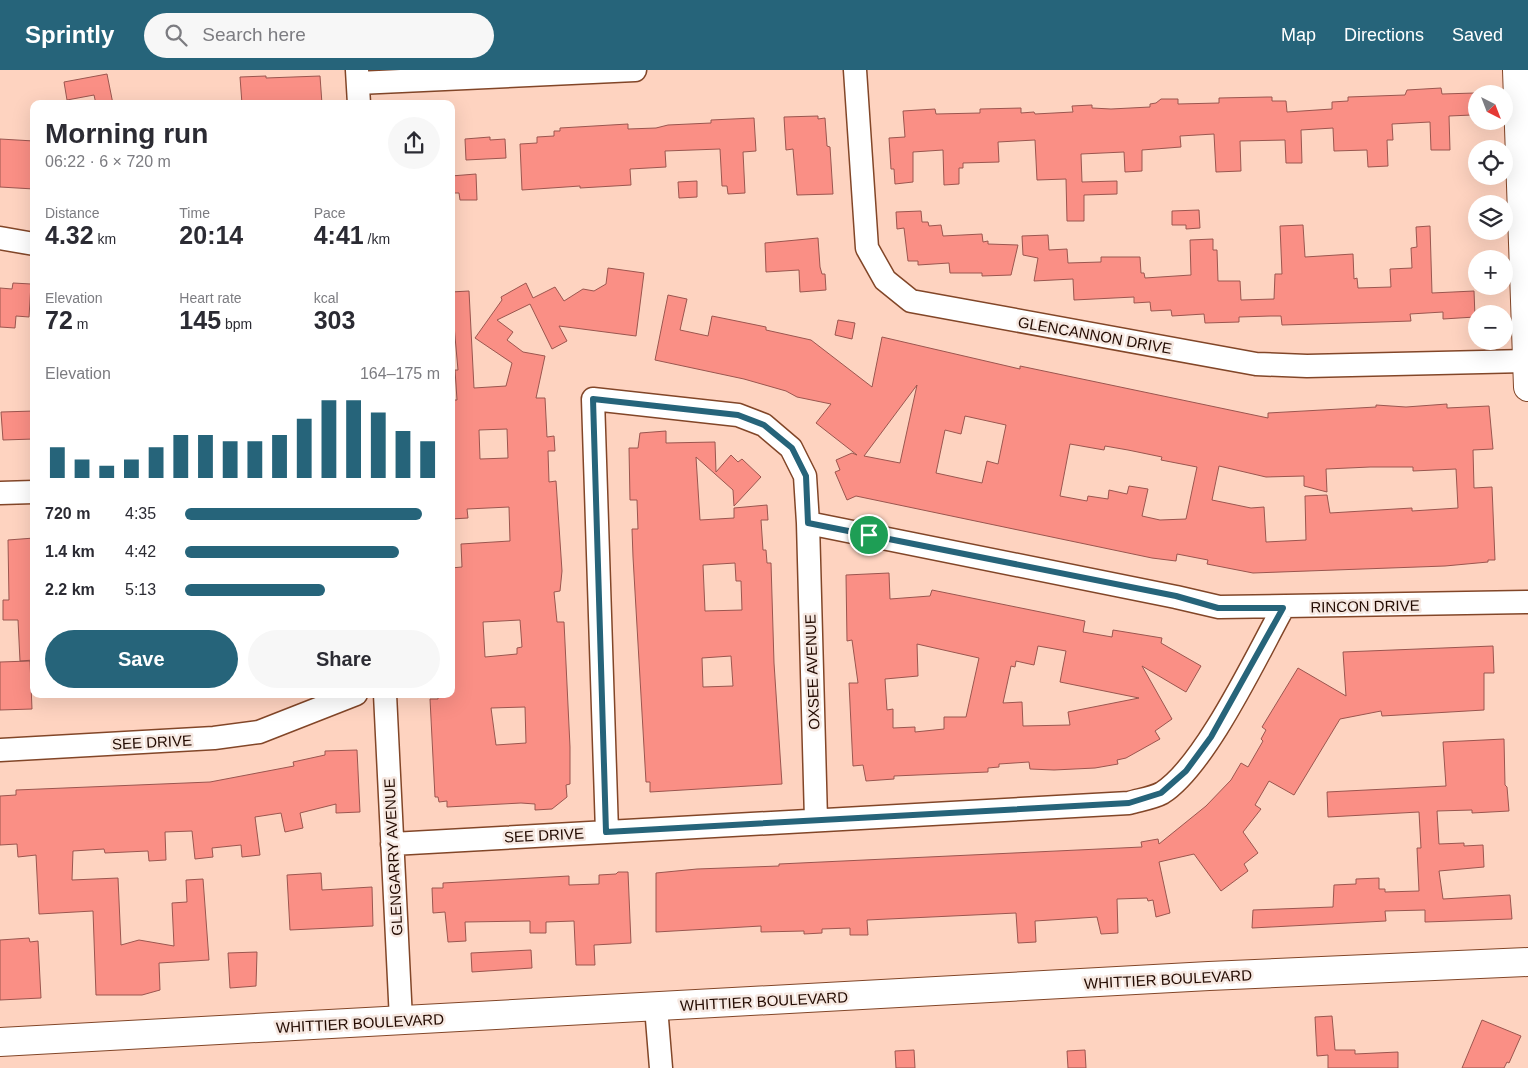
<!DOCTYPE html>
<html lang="en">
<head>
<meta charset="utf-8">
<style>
	:root { --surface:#fff; --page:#f7f7f7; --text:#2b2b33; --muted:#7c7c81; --accent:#26647a }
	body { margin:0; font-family:Arial,sans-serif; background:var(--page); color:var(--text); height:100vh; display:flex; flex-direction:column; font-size:19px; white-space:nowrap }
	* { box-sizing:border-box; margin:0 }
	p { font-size:16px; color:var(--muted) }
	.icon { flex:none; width:28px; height:28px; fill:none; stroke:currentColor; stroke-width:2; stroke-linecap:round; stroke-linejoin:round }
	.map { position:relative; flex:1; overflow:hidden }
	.side { position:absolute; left:30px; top:30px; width:425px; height:598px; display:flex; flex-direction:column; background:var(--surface); border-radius:10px; box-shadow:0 5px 20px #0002 }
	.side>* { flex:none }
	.needle { width:32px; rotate:138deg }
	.controls { position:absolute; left:1468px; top:15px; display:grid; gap:10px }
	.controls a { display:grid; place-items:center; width:45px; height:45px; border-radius:50%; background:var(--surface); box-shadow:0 5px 20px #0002; font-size:25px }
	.pin { position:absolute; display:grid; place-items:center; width:42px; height:42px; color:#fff; margin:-21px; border:2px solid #fff; border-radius:50%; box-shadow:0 1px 5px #0007 }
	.round { display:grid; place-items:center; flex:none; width:52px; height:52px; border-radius:26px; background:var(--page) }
	.head { display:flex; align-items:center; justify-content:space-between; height:85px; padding:0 15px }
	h1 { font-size:28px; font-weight:700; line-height:38px }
	.figures { display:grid; grid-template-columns:repeat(3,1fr); gap:8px; height:85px; padding:5px 15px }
	.figures div { display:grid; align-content:center }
	.figures b { font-size:25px; font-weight:700 }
	.figures small { font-size:14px; font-weight:400 }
	.figures p { font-size:14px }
	.chart { height:140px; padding:10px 15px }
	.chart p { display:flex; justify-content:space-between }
	.chart svg { width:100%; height:90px; margin-top:5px; stroke:var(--accent); stroke-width:6 }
	.cta { display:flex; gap:10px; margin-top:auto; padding:10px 15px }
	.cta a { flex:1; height:58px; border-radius:30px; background:var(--accent); color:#fff; font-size:20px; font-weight:700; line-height:58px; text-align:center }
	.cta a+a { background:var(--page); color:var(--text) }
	ul { padding:0 15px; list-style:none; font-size:16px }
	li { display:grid; grid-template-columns:80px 60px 1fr; align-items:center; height:38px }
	li i { height:12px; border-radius:6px; background:var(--accent) }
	header { display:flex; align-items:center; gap:30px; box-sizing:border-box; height:70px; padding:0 25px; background:var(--accent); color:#fff }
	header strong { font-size:24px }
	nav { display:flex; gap:28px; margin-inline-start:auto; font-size:18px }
	.search { width:350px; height:45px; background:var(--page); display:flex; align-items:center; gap:12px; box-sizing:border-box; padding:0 18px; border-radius:28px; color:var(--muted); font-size:19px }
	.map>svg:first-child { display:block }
	.building { fill:#fa8f85; stroke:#9b564f; fill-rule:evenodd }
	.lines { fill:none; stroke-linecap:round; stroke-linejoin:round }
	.minor-casing { stroke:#824628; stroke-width:25 }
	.major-casing { stroke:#824628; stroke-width:30 }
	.minor { stroke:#fff; stroke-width:22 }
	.major { stroke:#fff; stroke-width:28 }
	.route-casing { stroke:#fff; stroke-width:10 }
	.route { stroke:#26647a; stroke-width:6 }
	.labels { text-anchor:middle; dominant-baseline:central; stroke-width:5; stroke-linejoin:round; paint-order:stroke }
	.street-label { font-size:15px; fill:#230b02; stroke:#f6e8e1 }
</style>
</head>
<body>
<header>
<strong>Sprintly</strong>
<div class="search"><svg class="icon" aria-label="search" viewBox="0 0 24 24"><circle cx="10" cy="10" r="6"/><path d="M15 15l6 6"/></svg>Search here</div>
<nav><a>Map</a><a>Directions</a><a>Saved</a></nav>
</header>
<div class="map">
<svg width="1528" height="998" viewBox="0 0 1528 998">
	<rect width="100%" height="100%" fill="#fed3c0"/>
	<path class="building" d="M107,4L113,34H96L94,25L67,30L64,12Z
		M266,6V8L320,6L322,34H242L240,7Z
		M1441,18L1442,24L1475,23L1476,41H1472V45L1449,46L1450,80H1431L1430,52L1392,54L1393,70H1387L1388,96L1368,97L1367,80L1334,81L1333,58L1301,60L1302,93H1286L1285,70L1240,71L1241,101L1216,102L1214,64L1180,66L1181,77L1142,80V101L1125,102L1124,82L1081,84L1082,112L1117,111V124L1084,125V151H1067L1066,109L1037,110L1035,70L998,72L999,92L963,93V98H959V114L944,115L943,80L913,82V112L895,114L894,99H891L889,68L905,67L903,41L935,39L936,44L980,43V39L1021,38V43L1034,42L1035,44L1073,42L1072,36L1092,35V38L1111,39L1150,37V34L1156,33L1161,29H1178V34L1219,33V28L1267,27H1272V31H1286L1287,42L1332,39V32L1348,31V27L1405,25L1407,20Z
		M818,46V49L825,48L827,76L830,77L833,124L797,125L793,79L786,80L784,47Z
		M754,48L756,81L743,82L745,123L728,124L727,116H722L720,79L665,81L666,97L630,99L631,115L580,118V116L522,120L520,74L537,73V67L554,66V61H560V58L628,54V59L656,58L668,55L711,53V50Z
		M490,67V70L505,69L506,88L466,90L465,69Z
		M0,69L34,71V119L0,117Z
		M476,104L477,130H460L459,123H451V106Z
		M697,111V127L679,128L678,112Z
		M1199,140L1200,158L1186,159V155H1172V141Z
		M921,141L922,152H928L929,156L941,155L943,166L982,164L983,172L988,171V174L1018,175L1011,205L982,206V203H950L949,193L918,195V191H908L904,158L897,159L896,142Z
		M1303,155L1305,187L1353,184L1354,209L1357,208L1358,218L1391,217L1390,199L1412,198L1411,178L1417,177L1416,157L1430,156L1432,223L1474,221L1475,247L1443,249V242L1410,244L1411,251L1381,252L1282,255L1281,246H1270L1239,247V252L1205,253L1204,244L1172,246L1171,240L1151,241L1150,232L1134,233V227L1074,230L1073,209L1034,211L1038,188L1023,185L1022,166L1048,165L1049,180L1067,179L1068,193L1101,192V187H1140L1141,203H1144L1145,208L1191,205L1190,170L1213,169V180H1217L1218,211H1240L1241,230L1274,229L1275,204H1282L1280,156Z
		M818,168L820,197L822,204H825L826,220L800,222L799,200L766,202L765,173Z
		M608,198L644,203L636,266L559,256L567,271L552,279L530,234L497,250L513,262L507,270L523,282L545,286L536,328H545L547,367L554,366L555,381H548L549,412L556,411L562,501L560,521L554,522L557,552H564L570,677V714L566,715L567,727L552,739L535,740V734L521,733L447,737V731L439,732L438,727H435L430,629H438V626L451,625V498L462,497L461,474L510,471L509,437L467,439L468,448L451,449V330H457L455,300H458L451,222L469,221L474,318L506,316L512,293L475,268L502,230L501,227L526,213L533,228L555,217L564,231L583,219L594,221L606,214ZM507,359L508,388L480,389L479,360ZM520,550L522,577L517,578V584L485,587L483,552ZM525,637L526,673L496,675L491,638Z
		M13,213L31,214L29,247L16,246L15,258L0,257V218L12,219Z
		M668,225L687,229L680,260L708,266L712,246L766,257V260L811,270L872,317L882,267L1020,299V296L1268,348V343L1376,337V335L1406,337L1447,334V338L1489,336L1493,379L1473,380L1474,418L1492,417L1495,490H1488V492L1445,496L1253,503L1207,494L1208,490L1177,484L1176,491L1152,488L856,426L847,430L835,402L840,400L836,390L852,383L857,385L816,353L831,334L797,327L786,321L744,309L655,290ZM917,315L900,393L864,386ZM965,346L1006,355L998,394L987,391L982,413L936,403L945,360L961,364ZM1070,374L1104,380L1105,376L1128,380L1162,387L1161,390L1197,397L1186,449L1160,450L1142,446L1148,419L1129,416L1127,424L1109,420L1108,429L1088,426L1087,431L1060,426ZM1219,396L1266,407L1304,406V416L1327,422L1326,399L1370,397H1413V401L1456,399L1458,438L1412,441V438L1330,443L1327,425L1305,426L1306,470L1266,472L1264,437L1251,438L1212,430Z
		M838,250L855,253L852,269L835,265Z
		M34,341V369L3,370L1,342Z
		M666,361V373L715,372L716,402L731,385L738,392L742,389L761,407L734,436L733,420L696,387L700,450L734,448V438L767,435L768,450H761L763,480H766L767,493H771L774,593L782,714L650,722V712H646L633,487L632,459H638L637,430H630L629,378H638L640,363ZM735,493L736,511H741L742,540L705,541L703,495ZM731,586L733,616L703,617L702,588Z
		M34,468V511H31L34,590L20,591L18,550H3V530H9L8,470Z
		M889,503L890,529L930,526L932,520L1085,551L1083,562L1112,567L1113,560L1162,568L1161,573L1201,596L1186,622L1142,596L1172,649L1155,661L1160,669L1126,688L1117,690L1118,694L1095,698L1054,700L1030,699L1029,692L999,694V697L988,698V702L894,706V709L866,711L863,695L853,696L849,613H858L852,570L847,571L846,505ZM917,574L979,588L966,647H944V659L915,662V657L893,658V639L887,640L885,609L918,606ZM1038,576L1066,581L1060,612L1139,628L1068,642L1070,655L1023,656L1022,632L1003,633L1011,596L1015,597L1016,591L1034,595Z
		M1493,576L1494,603H1484V640L1382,646L1381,641L1340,649L1294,725L1269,711L1255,735L1261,739L1243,762L1258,783L1244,794L1248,801L1221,821L1194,784L1159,792L1170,843L1156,847L1153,830L1148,831L1147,828L1117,829L1118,863L1101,864L1097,847L1035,851L1036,872L1018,873L1016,843L867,850L868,865H850V858L822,859V863L804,864V861L761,862V856L656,862V803L697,799L779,796V794L1142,777L1141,772L1158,769L1159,774L1206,736L1231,710L1241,693L1248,697L1263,671L1261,669L1266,660L1262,657L1298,598L1346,626L1343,582Z
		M30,591L32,639L0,640V592Z
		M1504,669L1505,715L1507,717L1509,741L1472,743V740L1437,741L1439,774L1464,773V776L1483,775L1484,797L1439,801L1443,829L1510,825L1512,849L1425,852V840L1385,841L1386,851L1252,858L1253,840L1333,837L1334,815L1356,814V809L1379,808V819H1385V822L1419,821L1417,778H1421L1419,742L1328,747L1327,722L1446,716L1443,672Z
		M357,680L360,742L336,743V734L300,743L303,758L285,762L281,743L255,747L260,785L242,787L241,775L212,778L213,787L195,789L192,761L165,762L166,790L149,791L148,781L105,783L104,779L73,781L72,810L118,808L121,875L139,870L174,876L172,833L187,832L186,810L203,809L209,890L159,893L160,920L142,925H96L93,841L39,844L36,785L18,787L17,774L0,775V726L16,725V720L210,712L294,696L293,692L325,685V681Z
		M618,802H628L631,873L594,875L595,895H576L574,851L546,852V863H530V851L465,852L466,871L448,872L445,842L433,843L432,818H443V813L569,806V815L599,814V805L616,804Z
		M321,803L322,820L372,817L373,856L290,860L287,805Z
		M29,868L30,872L38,871L41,928L0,930V870Z
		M531,880L532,898L472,902L471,883Z
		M257,882L256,916L230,918L228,883Z
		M1332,946L1335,980H1355V984L1398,982V998H1328V985L1317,986L1315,947Z
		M1482,950L1521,966L1509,993L1507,992L1504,998H1462Z
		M914,980L915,998H896L895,981Z
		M1085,980L1086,998H1068L1067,981Z"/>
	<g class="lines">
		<g class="minor-casing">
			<path id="minor" d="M357,0L359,34
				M855,0L867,178L885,210L911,231L1256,294L1307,296L1527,291
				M358,13L635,0
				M0,168L34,174
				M0,423L34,422
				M808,453L816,750
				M385,624L401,950
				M0,680L214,668L259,662L356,624
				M607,762L593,329L738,345L764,355L791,378L805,406L808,453L1176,527L1219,537L1528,532
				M392,774L1129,733C1139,730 1153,728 1162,723C1205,696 1257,585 1283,538
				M656,937L661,998"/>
		</g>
		<g class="major-casing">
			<path id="major" d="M1517,0L1528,317
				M0,972L1209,906L1528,892"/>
		</g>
		<use href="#minor" class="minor"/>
		<use href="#major" class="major"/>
	</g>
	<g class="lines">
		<g class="route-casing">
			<path id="route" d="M593,329L738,345L764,355L792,378L806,406L808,453L1176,526L1218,538H1283L1211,667L1186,701L1161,723L1129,733L606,762Z"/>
		</g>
		<use href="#route" class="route"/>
	</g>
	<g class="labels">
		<g class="street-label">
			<text transform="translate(1095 265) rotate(10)">GLENCANNON DRIVE</text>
			<text transform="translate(1365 536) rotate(-1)">RINCON DRIVE</text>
			<text transform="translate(812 602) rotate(-92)">OXSEE AVENUE</text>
			<text transform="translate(152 672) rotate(-3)">SEE DRIVE</text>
			<text transform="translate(544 765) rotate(-3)">SEE DRIVE</text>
			<text transform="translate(393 787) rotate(-93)">GLENGARRY AVENUE</text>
			<text transform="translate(1168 909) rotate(-3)">WHITTIER BOULEVARD</text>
			<text transform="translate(764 931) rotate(-3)">WHITTIER BOULEVARD</text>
			<text transform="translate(360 953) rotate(-3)">WHITTIER BOULEVARD</text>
		</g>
	</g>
</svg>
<div class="controls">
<a><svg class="needle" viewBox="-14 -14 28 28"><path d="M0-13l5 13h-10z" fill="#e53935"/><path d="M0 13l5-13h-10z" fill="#7c7c81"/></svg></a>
<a><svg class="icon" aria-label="locate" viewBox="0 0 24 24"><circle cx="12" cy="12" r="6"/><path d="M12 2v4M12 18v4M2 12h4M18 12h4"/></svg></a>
<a><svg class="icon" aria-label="layers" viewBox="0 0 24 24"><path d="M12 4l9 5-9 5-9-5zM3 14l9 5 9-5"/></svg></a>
<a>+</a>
<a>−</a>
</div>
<div class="pin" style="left:869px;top:465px;background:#1e9e55"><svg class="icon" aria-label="arrive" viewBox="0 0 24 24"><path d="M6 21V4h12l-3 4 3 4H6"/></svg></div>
<section class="side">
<div class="head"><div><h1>Morning run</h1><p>06:22 · 6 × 720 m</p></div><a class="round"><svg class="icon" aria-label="share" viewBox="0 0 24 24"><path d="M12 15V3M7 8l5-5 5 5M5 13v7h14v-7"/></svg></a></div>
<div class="figures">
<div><p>Distance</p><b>4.32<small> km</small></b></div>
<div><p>Time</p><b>20:14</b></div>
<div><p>Pace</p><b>4:41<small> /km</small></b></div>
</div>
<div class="figures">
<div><p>Elevation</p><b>72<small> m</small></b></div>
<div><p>Heart rate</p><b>145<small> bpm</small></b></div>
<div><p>kcal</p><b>303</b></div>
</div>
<div class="chart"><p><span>Elevation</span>164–175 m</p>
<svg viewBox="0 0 160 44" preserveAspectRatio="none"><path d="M5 44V29M15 44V35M25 44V38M35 44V35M45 44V29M55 44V23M65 44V23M75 44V26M85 44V26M95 44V23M105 44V15M115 44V6M125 44V6M135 44V12M145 44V21M155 44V26"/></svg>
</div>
<ul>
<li><b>720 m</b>4:35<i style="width:93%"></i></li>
<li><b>1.4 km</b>4:42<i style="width:84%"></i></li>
<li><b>2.2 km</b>5:13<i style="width:55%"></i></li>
</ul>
<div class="cta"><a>Save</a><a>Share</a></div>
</section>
</div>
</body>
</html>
